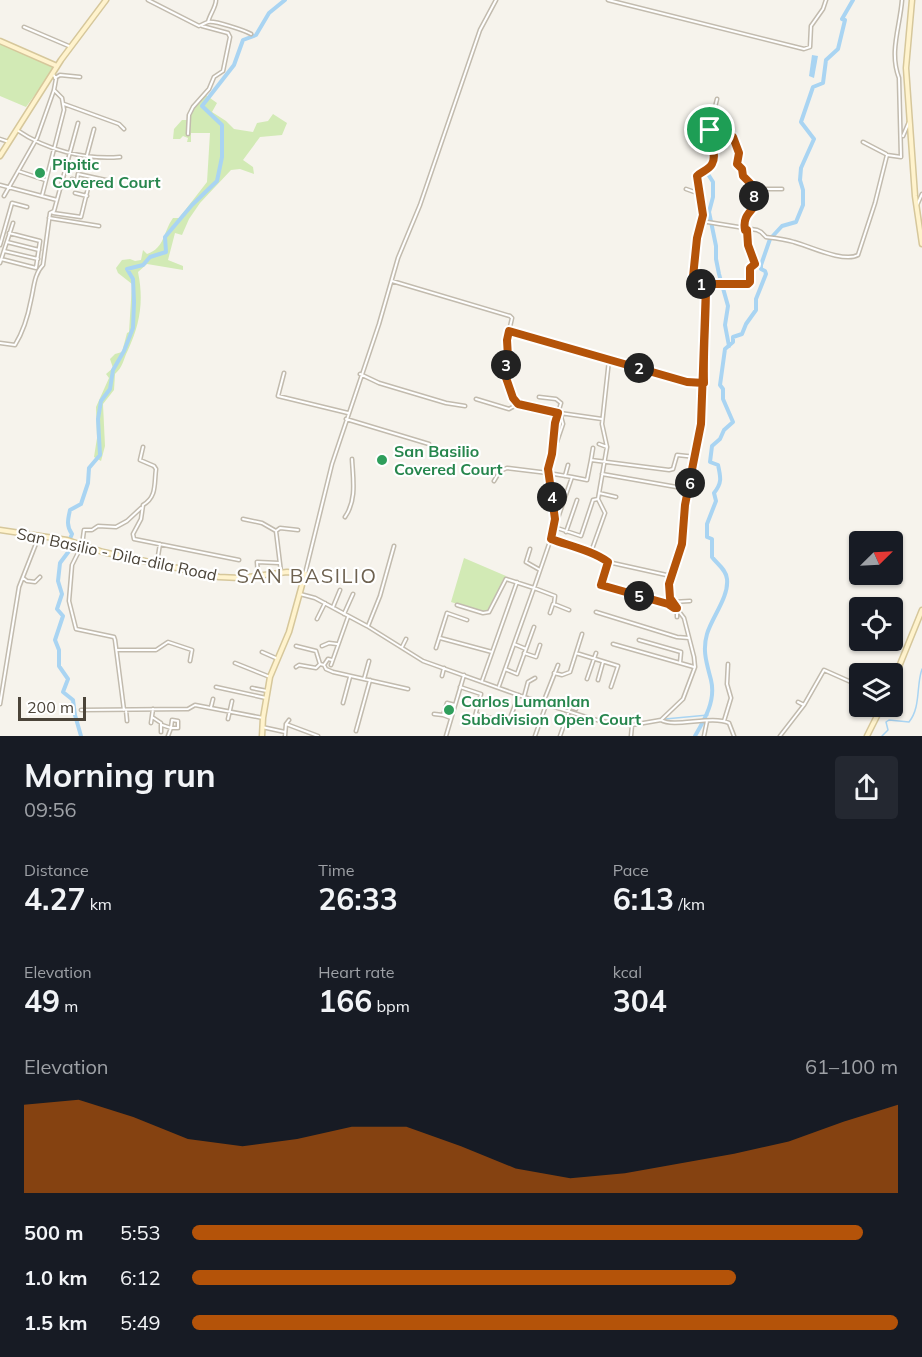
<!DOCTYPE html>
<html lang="en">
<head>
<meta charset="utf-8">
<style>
	:root { --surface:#171b24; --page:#242831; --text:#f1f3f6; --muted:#9ea1a6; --accent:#b45309 }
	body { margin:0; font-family:Mulish,sans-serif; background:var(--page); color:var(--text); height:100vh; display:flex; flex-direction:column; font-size:22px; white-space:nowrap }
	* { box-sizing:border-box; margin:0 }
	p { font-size:20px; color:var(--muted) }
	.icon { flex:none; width:33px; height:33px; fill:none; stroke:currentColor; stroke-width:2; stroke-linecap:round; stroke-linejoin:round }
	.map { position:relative; height:736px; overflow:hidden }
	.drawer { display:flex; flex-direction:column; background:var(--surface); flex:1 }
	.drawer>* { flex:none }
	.needle { width:39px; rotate:66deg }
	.controls { position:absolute; left:849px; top:531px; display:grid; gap:12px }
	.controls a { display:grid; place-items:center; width:54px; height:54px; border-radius:6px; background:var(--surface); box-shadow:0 2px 4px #0004; font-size:30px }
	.scale { position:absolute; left:18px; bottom:15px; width:68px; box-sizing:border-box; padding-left:6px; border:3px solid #4b4439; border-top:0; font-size:16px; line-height:21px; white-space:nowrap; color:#4b4439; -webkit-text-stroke:4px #fff; paint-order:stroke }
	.pin { position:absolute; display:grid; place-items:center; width:51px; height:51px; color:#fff; margin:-26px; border:3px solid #fff; border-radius:50%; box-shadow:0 2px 6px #0007 }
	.km { position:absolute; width:30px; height:30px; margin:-15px; border-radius:50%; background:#222; color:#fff; font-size:16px; line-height:30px; text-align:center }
	.round { display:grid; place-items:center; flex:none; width:63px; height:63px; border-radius:6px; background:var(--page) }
	.summary { display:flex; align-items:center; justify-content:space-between; height:102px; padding:0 24px }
	h1 { font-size:33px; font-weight:700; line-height:45px }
	.figures { display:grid; grid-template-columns:repeat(3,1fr); gap:9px; height:102px; padding:6px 24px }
	.figures div { display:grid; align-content:center }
	.figures b { font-size:30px; font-weight:700 }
	.figures small { font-size:16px; font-weight:400 }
	.figures p { font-size:16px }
	.chart { height:168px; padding:12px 24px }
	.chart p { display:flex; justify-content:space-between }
	.chart svg { width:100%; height:108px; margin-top:6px; fill:var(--accent); opacity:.7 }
	ul { padding:0 24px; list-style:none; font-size:20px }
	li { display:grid; grid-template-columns:96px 72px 1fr; align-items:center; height:45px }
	li i { height:15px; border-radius:8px; background:var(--accent) }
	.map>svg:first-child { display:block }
	.green { fill:#d2eab5 }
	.water { fill:#a9d4f2 }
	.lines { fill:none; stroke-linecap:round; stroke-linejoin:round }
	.stream { stroke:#a9d4f2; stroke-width:1.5 }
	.river { stroke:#a9d4f2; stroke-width:4 }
	.street-casing { stroke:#c2bbae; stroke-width:5 }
	.secondary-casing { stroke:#d6c79b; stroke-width:7 }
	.street { stroke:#fff; stroke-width:2 }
	.secondary { stroke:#fff3cd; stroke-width:4 }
	.route-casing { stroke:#fff; stroke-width:12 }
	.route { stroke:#b45309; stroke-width:8 }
	.leisure-dot { fill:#2e9e5b; stroke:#fff; stroke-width:2 }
	.labels { text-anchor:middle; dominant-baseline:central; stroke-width:4.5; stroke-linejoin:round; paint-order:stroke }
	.leisure-label { font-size:16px; font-weight:bold; fill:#27864d; stroke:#fff; text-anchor:start }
	.street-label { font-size:16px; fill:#4b4439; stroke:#fff }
	.quarter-label { font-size:20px; letter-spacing:1.5px; fill:#6e6250; stroke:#fff }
</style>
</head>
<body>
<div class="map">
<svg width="922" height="736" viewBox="0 0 922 736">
	<rect width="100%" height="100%" fill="#f6f3ec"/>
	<path class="green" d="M0,42L56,66L26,107L0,96Z
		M203,93L217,103L212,112L226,121L234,129L253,132L257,123L268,121L273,114L287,123L282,135L260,137L243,160L253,167L254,174L240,169L231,170L200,203L189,219L182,235L175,233L168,260L183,266V270L147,264L138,272C144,301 140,324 128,350C123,360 123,367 115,374L114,390L103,404L105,446L101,461L94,457L97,438L96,407L109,378L106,374L113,368L110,359L115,354L122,352L127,333L129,332L132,284L118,273L116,268L122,260L130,259L135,261L141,260L143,250L147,254C165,248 163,232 173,218H179L207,182L210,133H191V142H187L188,138L183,136L180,139H173L174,129L182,120H188L192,105Z
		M464,558L506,576L491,610L487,613L451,602Z"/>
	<path class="water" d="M812,55L818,56L814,78L809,76Z"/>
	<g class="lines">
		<path class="stream" d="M665,719L708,715
			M882,736L888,730L886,722L889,720L909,722C921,707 916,686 922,669"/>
		<path class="river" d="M706,171L713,182V197L709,212L716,246V259L719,274L728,306L725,325L729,346
			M81,736L75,715L73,700L63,692L68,679L59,666V650L55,640L63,616L57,609L62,594L58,581L60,563L72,547L69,541L72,534C66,526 68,519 70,510L81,504L88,483L89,468L100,455L98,419L101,401L110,389L113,370L124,351L133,328L134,302L133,279L127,269L143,265L150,257L166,252L165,237L192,205L217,181L222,157V125L202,106L234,65L243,40L256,35L269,13L285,0
			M695,736C705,719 716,700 711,680C707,664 702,651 707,634C712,617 729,597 727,579C726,569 717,564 712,557V539L707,537V524L716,501L714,493C722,483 721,478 718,465L710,462L712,446L720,439L724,430L733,422L723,399V389L720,385L725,349L733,342V337L742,334L746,324L756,310V299L766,274L765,271L761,269V265L770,239L782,226L796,222L803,205V190L800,180L801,168L814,139L801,122L813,87L823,83L826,60L838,49L845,20L842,19L853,0"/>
		<g class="street-casing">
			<path id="street" d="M148,0L199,26C202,25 205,23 208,22C214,20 246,31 251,34
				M608,0L804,49L810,47L811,26L823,9L826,0
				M208,22C210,14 216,7 216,0
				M24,27L71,47
				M55,78L60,75L80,77
				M717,99L709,132L715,159L712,166L699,173L697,179L703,215L695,252V281L706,286L709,284L735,285L750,282V268L755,264L748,245L747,230
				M64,104L119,124L124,129
				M17,130C46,150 85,160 120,157
				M710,130L717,134L733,137L739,153L737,164L742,169L743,176L751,184L754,196V207L744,220L745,230
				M188,134L189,115L193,107L209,89L214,77L223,71L230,37L228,33L202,26
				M903,136L909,122
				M0,139L9,142
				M863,142L886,154
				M87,155L94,129
				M18,171L45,180
				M77,180L78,174L110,181
				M0,185L57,200
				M686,189L700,194
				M753,189H782
				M75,193L87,196
				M4,196L37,138L54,90L56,79L53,74
				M42,196L64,110L62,98L54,90
				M917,205L922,194
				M53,213L81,217L89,184L72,179
				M49,218L99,226
				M701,221L757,230L761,232L766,237C775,238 785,239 794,242C809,246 844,263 858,255L875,203L887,155L901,157L899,78C889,52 900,27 902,0
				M7,242L39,250
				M0,245L12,203L27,207
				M4,251L38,259
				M1,259L36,268L40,241L9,233
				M0,263L13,223
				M392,281L510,316L512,318L509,331L514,334L555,343L687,382L704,383
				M509,331L507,340L508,357L504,372L514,397L518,404L560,413L602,419
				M0,343L15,345C23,332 28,316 31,300C34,288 34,274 43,265L50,213L54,211L78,123
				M284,373L278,396L348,413
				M360,374L379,383L446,403L465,406
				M539,397L556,399L561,403L555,423L553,448
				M476,399L509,409L518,404
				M560,413L563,424L549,465L548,473L572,477
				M346,419L429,444
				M599,444L607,447
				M143,447L140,460L154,466L156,469C154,484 157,497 143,505L141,519L133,534L134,539L239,560
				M591,460L593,448
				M602,474L688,489
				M565,476L568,465
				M494,481L500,471L507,468L548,473L554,512L552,535
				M599,493L616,497
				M345,517C357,500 353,479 352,459
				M243,519L262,523L276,531L281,572
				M554,527L581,536L593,500L598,499
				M276,531L280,528L298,530
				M566,532L577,500
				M551,539L591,552L608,562L671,576
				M530,549L526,562L540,570
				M591,552L605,513L598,499L607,447L602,424L609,360
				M157,562L160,544
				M608,562L601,585L668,604L674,608H677V617
				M305,574L332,464L379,324L398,258L420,205L480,30L496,0
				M258,575L257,562L279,563
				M23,578L27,581L35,582L40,577
				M300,594L315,598L367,626L423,661L524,697L592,719L612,723L632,725L661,720L683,699L695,667L694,657L684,618L671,601L669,584L682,544L685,505L701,424L706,286
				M673,602L690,601
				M457,605L483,613L489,612L506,579L534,588L499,686
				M333,607L340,590
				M569,610L554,604L555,596L534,588L572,477L587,480L591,460L669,470L673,469L677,455L696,457
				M596,612L677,637L689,638
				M550,613L553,604
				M344,614L353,594
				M317,619L325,603
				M368,626L380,596L394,546
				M440,638L492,652
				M639,640L681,652L680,663
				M514,644L526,649
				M613,644L694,667
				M296,646L316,651L320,664
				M322,646L329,643L337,644
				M402,647L406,639
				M436,648L447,613L467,620
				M117,650H156L168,642L192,650L190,661
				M262,652L278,659
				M524,653L536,657L540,645
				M576,653L618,666L611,687
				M235,663L270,677
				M324,665L326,669L333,672L408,689
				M331,665L348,617
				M296,667L299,665L316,668L320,664L324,665L328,659L332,660
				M505,669L517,674L534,627
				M554,673L562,675L570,672L582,634
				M442,676L444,668
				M364,679L369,661
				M587,679L596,653
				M598,680L603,662
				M482,681L517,582
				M216,687L266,698
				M460,687L481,694L474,720
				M252,688L267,691
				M524,697L528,682L535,678
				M563,701L576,709
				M343,703L350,677
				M543,703L558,665
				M0,704L19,587L39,536
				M804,705L824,670L860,686
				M211,707L213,699
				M81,710L188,709L195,705L263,718
				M124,710L115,640L114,637L76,629L69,601L72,565L82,545L84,530H92L98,526L116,527L127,521L141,508
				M126,710L127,721
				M434,714L443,715
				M476,714L508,723L519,695
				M152,717L161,723V732
				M451,718L443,715L447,703L455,705
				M228,719L232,701
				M661,720C674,728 712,715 729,723L734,736
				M724,721L731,698L727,684L728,664
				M151,723L153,709
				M286,724L318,736
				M162,725L171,728L172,720L178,721V728H171L168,736
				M262,727L285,732
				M356,731L370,680
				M285,736L286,724L289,720
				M446,736L464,675
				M535,736L546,705
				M560,736L571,705
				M631,736L632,725
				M704,736L707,721
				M780,736L804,705L798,702"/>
		</g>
		<g class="secondary-casing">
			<path id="secondary" d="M912,0L906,68L915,196L922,244
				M0,41L57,66
				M0,156L61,60L106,0
				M0,530L67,540L103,552L219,577L240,578L287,572L305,574L289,632L270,677L263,718L262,736
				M892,684L922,610
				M867,736L882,706"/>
		</g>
		<use href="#street" class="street"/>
		<use href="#secondary" class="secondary"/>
	</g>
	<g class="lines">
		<g class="route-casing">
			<path id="route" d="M710,130C708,140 718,154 712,164C709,170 702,171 697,176L703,215L697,238L693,277L696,282L706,286C706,319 703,351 704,383L687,382L509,331L507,340L508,357L504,372L513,398L518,404L558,413L555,423L552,454L548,469L555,519L551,539C570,546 593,551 608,562L601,585L668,604L674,608H677L670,598L669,584L682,544L685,505L701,424L706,286L709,284H748L750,282V268L755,264L748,245L747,230H745C743,219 747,215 754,207L751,184L743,176L742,169L737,164L739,153L733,137L717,134L710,130"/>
		</g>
		<use href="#route" class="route"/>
	</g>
	<g class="leisure-dot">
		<circle cx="40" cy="173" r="6"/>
		<circle cx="382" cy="460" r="6"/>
		<circle cx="449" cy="710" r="6"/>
	</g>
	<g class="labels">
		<g class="leisure-label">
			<text x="52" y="164">Pipitic<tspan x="52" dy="18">Covered Court</tspan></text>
			<text x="394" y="451">San Basilio<tspan x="394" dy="18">Covered Court</tspan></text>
			<text x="461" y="701">Carlos Lumanlan<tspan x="461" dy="18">Subdivision Open Court</tspan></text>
		</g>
		<g class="street-label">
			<text transform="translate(117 554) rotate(12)">San Basilio - Dila-dila Road</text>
		</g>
		<g class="quarter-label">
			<text x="307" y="575">SAN BASILIO</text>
		</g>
	</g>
</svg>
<div class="controls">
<a><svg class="needle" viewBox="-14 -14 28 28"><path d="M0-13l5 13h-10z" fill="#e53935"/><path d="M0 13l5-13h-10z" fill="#9ea1a6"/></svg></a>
<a><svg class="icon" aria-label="locate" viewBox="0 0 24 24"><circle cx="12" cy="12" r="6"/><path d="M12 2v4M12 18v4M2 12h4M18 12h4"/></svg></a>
<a><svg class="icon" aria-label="layers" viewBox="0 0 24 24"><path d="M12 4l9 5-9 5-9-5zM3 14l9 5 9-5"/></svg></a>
</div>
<div class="scale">200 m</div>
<div class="pin" style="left:710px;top:130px;background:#1e9e55"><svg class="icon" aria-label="arrive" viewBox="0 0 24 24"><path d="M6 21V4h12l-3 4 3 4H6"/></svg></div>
<b class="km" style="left:701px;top:284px">1</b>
<b class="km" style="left:639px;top:368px">2</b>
<b class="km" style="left:506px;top:365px">3</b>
<b class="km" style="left:552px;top:497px">4</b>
<b class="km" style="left:639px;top:596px">5</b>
<b class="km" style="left:690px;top:483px">6</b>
<b class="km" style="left:754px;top:196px">8</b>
</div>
<section class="drawer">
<div class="summary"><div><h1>Morning run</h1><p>09:56</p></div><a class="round"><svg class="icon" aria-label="share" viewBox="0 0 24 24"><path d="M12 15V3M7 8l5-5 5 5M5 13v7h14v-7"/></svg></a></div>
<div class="figures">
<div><p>Distance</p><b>4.27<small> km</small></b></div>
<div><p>Time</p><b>26:33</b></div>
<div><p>Pace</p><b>6:13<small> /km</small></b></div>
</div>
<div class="figures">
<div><p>Elevation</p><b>49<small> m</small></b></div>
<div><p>Heart rate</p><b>166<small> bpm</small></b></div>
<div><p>kcal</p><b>304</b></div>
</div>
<div class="chart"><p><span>Elevation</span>61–100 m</p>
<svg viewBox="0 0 160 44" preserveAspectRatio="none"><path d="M0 44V8L10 6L20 13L30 22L40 25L50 22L60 17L70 17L80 25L90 34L100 38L110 36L120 32L130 28L140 23L150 15L160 8V44z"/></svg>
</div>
<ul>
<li><b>500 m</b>5:53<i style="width:95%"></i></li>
<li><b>1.0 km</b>6:12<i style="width:77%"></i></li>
<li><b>1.5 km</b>5:49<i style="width:100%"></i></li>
</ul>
</section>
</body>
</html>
